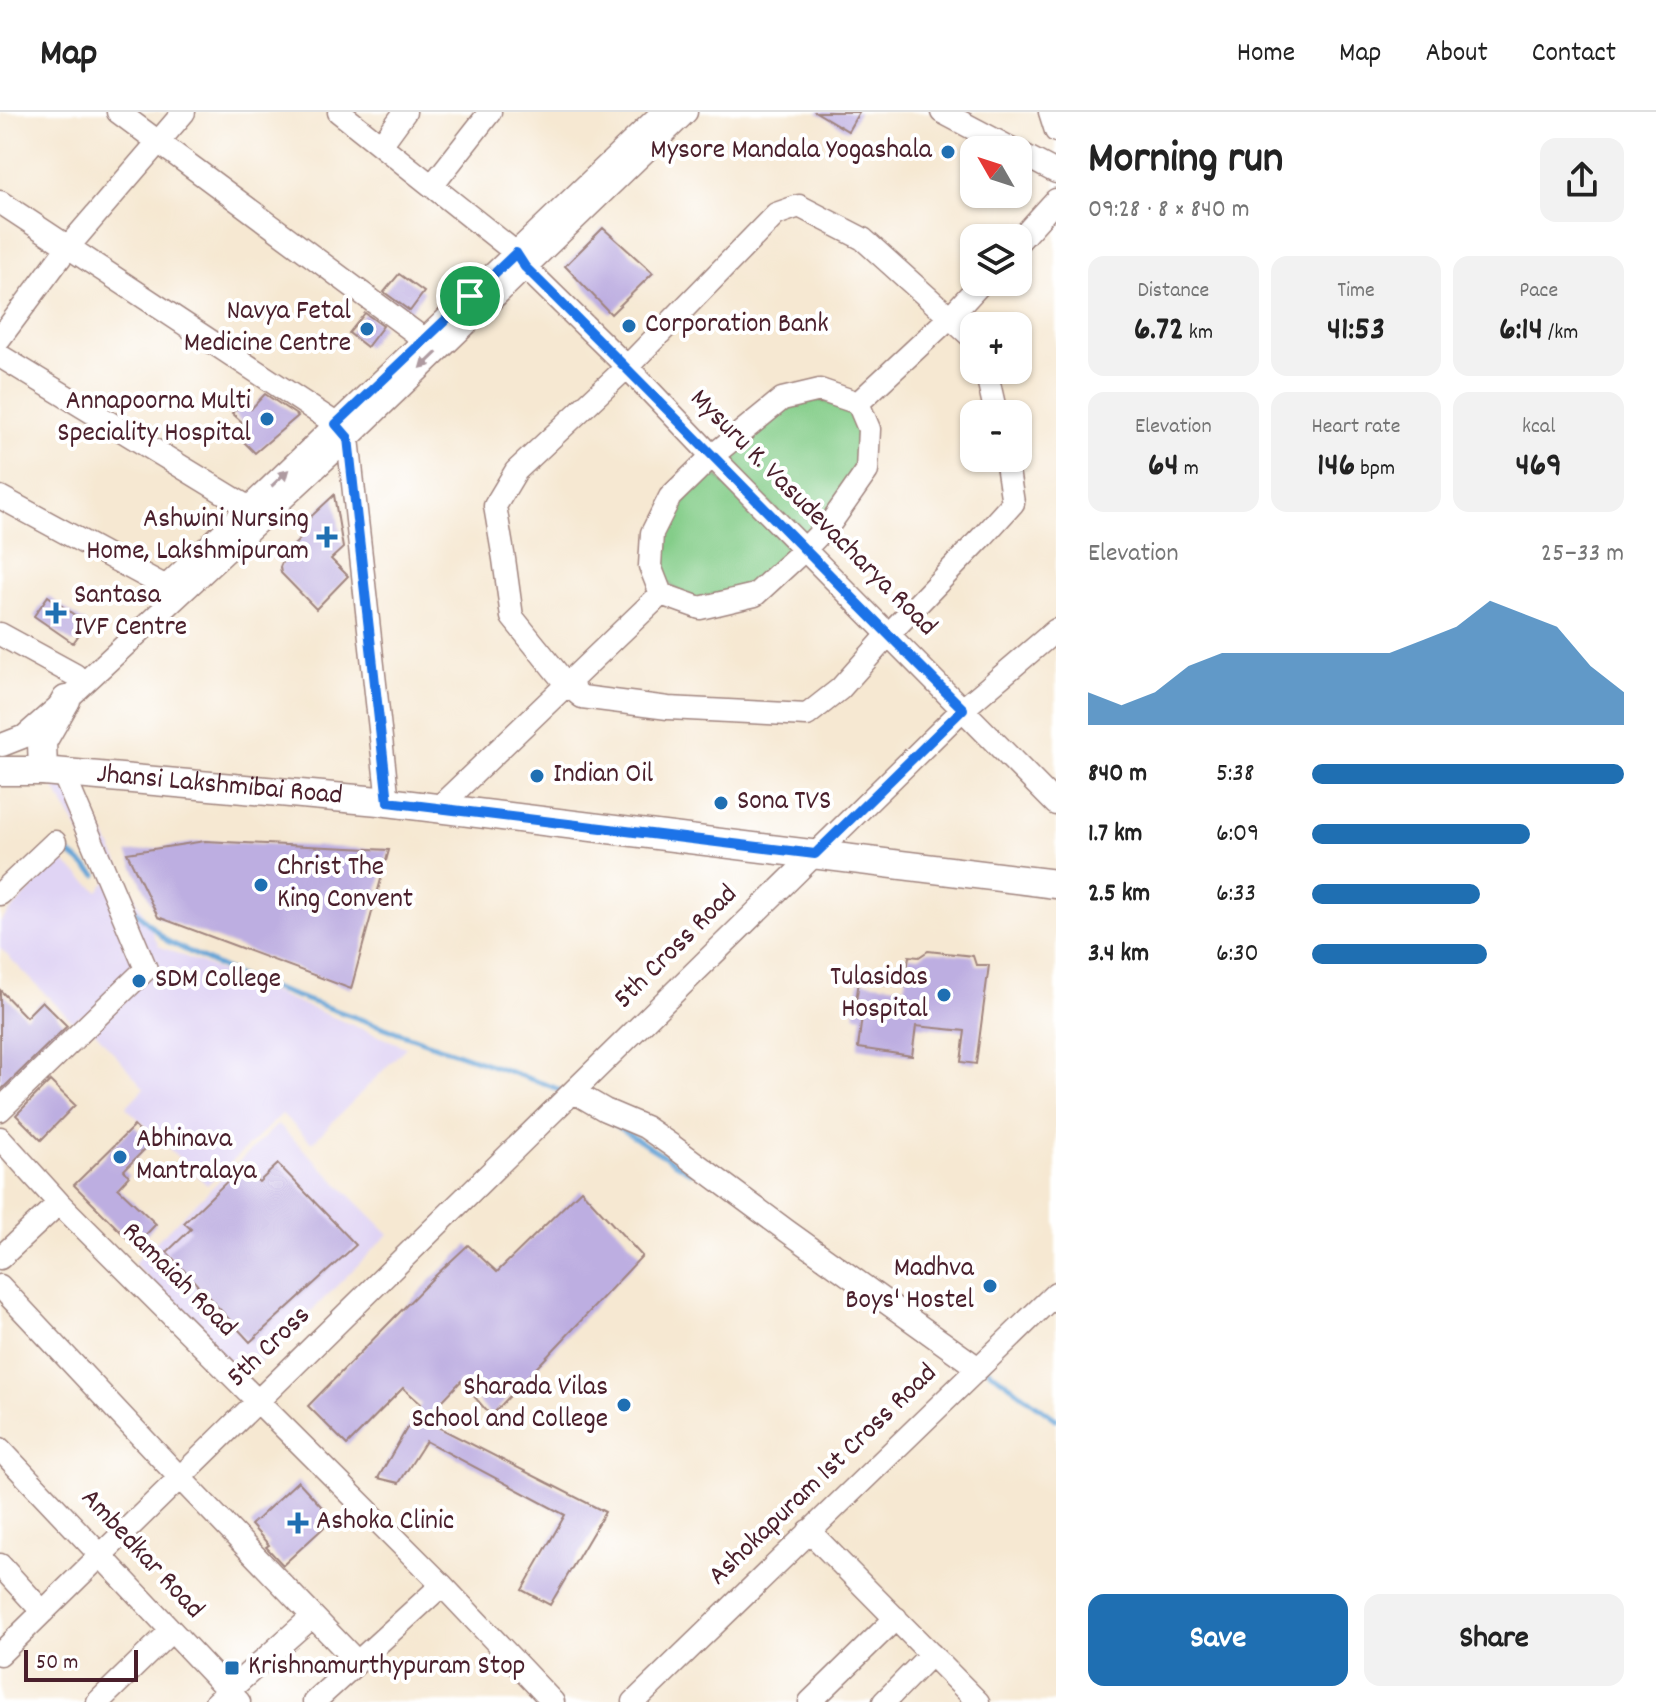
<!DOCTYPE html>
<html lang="en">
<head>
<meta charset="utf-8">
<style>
	:root { --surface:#fff; --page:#f2f2f2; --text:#222; --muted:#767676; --line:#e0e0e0; --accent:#1f6fb2 }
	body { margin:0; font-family:Dekko,sans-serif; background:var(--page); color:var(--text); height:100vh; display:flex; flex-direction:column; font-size:30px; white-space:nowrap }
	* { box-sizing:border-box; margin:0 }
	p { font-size:26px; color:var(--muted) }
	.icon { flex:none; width:44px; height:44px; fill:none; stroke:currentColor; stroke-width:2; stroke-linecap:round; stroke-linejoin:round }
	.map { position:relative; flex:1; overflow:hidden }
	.drawer { display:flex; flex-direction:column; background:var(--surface); width:600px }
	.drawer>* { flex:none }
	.needle { width:52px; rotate:309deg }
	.fabs { position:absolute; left:960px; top:24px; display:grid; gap:16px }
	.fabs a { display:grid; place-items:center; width:72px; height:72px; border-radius:16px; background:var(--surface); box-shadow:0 2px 6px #0004; font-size:40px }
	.scale { position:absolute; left:24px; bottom:20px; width:114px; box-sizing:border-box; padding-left:8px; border:4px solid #4a1f2b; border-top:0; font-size:22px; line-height:28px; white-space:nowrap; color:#4a1f2b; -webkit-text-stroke:6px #fff; paint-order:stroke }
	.pin { position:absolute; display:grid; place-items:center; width:68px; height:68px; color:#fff; margin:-34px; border:4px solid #fff; border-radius:50%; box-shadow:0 2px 8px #0007 }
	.round { display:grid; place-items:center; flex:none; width:84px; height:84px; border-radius:16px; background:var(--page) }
	.head { display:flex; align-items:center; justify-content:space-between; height:136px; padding:0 32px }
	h1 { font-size:44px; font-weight:700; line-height:60px }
	.figures { display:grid; grid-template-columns:repeat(3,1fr); gap:12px; height:136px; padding:8px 32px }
	.figures div { display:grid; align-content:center; border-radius:16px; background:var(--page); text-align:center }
	.figures b { font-size:34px; font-weight:700 }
	.figures small { font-size:22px; font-weight:400 }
	.figures p { font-size:22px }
	.chart { height:224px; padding:16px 32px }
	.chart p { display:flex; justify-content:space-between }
	.chart svg { width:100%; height:144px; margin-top:8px; fill:var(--accent); opacity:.7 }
	.cta { display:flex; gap:16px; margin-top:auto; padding:16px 32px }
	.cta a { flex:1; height:92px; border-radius:16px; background:var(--accent); color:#fff; font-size:32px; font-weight:700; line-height:92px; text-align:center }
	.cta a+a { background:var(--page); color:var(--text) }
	ul { padding:0 32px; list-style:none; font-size:26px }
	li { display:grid; grid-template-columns:128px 96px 1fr; align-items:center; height:60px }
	li i { height:20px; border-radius:10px; background:var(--accent) }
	header { display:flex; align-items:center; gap:48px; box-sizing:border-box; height:112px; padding:0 40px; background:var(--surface); border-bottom:2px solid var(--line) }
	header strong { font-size:38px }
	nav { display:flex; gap:44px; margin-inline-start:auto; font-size:28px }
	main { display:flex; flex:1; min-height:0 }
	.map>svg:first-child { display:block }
	.built { fill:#e0d4f4 }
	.green { fill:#84cd89; stroke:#67765a; stroke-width:2 }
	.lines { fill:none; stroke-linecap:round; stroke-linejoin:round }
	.stream { stroke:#65a4d7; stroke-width:5 }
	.building { fill:#bdaee1 }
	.minor-casing { stroke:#a0847e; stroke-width:25 }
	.major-casing { stroke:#a0847e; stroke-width:31 }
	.minor { stroke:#fff; stroke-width:22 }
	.major { stroke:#fff; stroke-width:28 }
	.oneway { fill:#ae9aa0 }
	.route-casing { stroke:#fff; stroke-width:16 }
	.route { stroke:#1a73e8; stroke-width:10 }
	.poi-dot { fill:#1f6fb2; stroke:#fff; stroke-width:3 }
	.labels { text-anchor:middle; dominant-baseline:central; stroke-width:8; stroke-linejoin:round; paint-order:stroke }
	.poi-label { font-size:28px; fill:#4a1f2b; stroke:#fff; text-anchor:start }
	.street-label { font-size:28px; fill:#4a1f2b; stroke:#fff }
</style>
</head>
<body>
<header>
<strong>Map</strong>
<nav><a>Home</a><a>Map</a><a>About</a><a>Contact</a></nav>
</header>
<main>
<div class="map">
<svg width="1056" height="1590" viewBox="0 0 1056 1590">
	<rect width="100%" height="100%" fill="#fff"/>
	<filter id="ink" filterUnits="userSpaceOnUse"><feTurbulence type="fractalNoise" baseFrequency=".0125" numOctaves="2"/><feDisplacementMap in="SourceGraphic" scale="16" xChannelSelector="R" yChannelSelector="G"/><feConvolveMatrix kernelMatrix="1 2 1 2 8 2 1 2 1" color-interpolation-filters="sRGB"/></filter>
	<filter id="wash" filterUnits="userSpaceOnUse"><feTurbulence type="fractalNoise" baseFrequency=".006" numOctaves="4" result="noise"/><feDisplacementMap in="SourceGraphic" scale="32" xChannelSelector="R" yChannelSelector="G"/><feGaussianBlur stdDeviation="1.8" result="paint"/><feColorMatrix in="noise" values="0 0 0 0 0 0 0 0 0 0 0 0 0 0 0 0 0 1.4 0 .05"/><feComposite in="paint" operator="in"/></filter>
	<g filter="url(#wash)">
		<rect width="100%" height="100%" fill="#f6e8d2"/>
		<path class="built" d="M53,674L82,675L159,834L406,935L312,1031L282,1002L207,1073L126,995L144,976L81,903L73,910L0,836V810L60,747L98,779L107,769Z
			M278,1012L389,1122L243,1267L134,1151Z"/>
		<path class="green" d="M816,287L851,297L860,333L856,365L804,426L723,345L785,295Z
			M711,358L788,435L751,474L691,489L665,469L662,423L670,403Z"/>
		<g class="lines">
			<path class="stream" d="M51,745L70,742L96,763
				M127,791L167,829L241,865L553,975L562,980
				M614,1013L691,1061
				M986,1256L1056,1307"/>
		</g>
		<g id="blocks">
			<path class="building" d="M816,0H859L848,19Z
				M603,116L653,161L611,202L565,154Z
				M399,162L424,180L410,199L384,180Z
				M365,201L383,214L367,235L349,221Z
				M265,282L298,304L255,341L237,323L244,312L232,301L244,289L251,297Z
				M334,383L343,436L331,447L348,464L316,497L281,461L280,455L286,441L308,419L302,413Z
				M48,484L87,512L73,531L34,504Z
				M205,729L389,738L351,877L158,805L127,741Z
				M928,839L973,844L976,853H989L976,952L961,950L965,919L916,914L912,944L858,936L862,904L854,903L859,869L905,875L909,844L919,845Z
				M0,878L26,905L42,889L67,914L0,979Z
				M50,969L75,993L41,1028L16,1003Z
				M134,1014L151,1031L124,1058L129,1064L118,1076L156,1112L135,1134L74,1073Z
				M278,1052L356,1133L250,1230L167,1140L191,1117L184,1111L242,1055L259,1070Z
				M581,1078L642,1144L491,1304L461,1269L424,1308L605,1400L550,1493L522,1478L565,1403L426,1329L399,1371L378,1366L421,1292L403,1276L347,1333L308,1294L434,1165L468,1133L497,1160Z
				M298,1369L333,1407L283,1453L266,1435L269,1433L251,1413Z"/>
		</g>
	</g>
	<g filter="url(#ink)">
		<use href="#blocks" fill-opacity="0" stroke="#a0847e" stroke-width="2"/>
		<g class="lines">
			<g class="minor-casing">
				<path id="minor" d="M118,0L425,228
					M339,0L516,141L525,155L627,255L712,344L1056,692
					M942,0L1014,38
					M1050,0L1056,19
					M381,33L405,0
					M1018,40L1056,60
					M432,74L490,0
					M0,90L336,312L348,326L388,690
					M1018,130L1056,88
					M0,226L68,135L184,0
					M974,227L863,127L799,94L776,102L627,255L516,359L495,394L504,447L512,505L566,572L582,585L668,596L807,603L840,577L888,523L983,424L1013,391L1006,346
					M0,244L249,396
					M986,258L996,302
					M820,278L858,291L869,317L867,359L832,409L804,438L755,483L700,496L661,482L650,454L652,421L670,385L712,344L782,287Z
					M858,291L949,206L982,170
					M0,385L166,475
					M169,472L663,0
					M0,522L75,563
					M2,633L25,624L66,588L348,326L686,0
					M437,697L661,482
					M0,782L55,730
					M574,980L605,998L645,1015L671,1033L787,1119L978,1256
					M0,998L146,857L63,661
					M0,1026L59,1091L442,1473L553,1590
					M0,1146L59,1091
					M0,1174L180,1366L357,1550
					M0,1337L239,1590
					M809,1419L978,1590
					M0,1453L43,1500
					M0,1542L963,597L1056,518
					M98,1590L171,1519
					M216,1590L312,1505
					M314,1590L442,1473
					M634,1590L1056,1181
					M810,1590L896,1506
					M884,1590L931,1542"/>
			</g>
			<g class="major-casing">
				<g id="major">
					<path id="s1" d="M0,659H43L379,689L1056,772"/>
					<path d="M43,659L42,630L66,588"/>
				</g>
			</g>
			<use href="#minor" class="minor"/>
			<use href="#major" class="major"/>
		</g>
		<defs><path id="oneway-solid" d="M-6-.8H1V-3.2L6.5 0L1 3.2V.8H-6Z" transform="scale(2)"/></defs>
		<g class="oneway">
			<use href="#oneway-solid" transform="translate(429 248) rotate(136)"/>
			<use href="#oneway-solid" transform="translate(280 366) rotate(-44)"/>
		</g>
	</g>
	<g class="lines" filter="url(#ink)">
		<g class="route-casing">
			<path id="route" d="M516,141L525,155C673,301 816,451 963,597L815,742L388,690L348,326L336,312Z"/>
		</g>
		<use href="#route" class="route"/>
	</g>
	<g class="poi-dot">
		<circle cx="948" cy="40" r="8"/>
		<circle cx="629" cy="214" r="8"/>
		<circle cx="367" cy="217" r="8"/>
		<circle cx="267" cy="307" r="8"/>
		<path d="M323 413h8v8h8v8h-8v8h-8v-8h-8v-8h8z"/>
		<path d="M52 489h8v8h8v8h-8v8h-8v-8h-8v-8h8z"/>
		<circle cx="537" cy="664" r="8"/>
		<circle cx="721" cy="691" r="8"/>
		<circle cx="261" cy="773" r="8"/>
		<circle cx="139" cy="869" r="8"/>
		<circle cx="944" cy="883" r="8"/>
		<circle cx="120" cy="1045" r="8"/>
		<circle cx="990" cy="1174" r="8"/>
		<circle cx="624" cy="1293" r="8"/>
		<path d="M294 1399h8v8h8v8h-8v8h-8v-8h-8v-8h8z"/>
		<rect x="224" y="1548" width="16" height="16" rx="4"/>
	</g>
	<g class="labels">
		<g class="poi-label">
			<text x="932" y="40" text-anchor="end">Mysore Mandala Yogashala</text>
			<text x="351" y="201" text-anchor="end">Navya Fetal<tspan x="351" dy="32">Medicine Centre</tspan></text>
			<text x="645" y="214">Corporation Bank</text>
			<text x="251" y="291" text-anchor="end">Annapoorna Multi<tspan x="251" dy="32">Speciality Hospital</tspan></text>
			<text x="309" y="409" text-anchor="end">Ashwini Nursing<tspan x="309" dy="32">Home, Lakshmipuram</tspan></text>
			<text x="74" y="485">Santasa<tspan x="74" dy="32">IVF Centre</tspan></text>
			<text x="553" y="664">Indian Oil</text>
			<text x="737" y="691">Sona TVS</text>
			<text x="277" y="757">Christ The<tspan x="277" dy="32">King Convent</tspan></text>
			<text x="928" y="867" text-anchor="end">Tulasidas<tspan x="928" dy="32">Hospital</tspan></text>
			<text x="155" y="869">SDM College</text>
			<text x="136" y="1029">Abhinava<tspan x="136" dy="32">Mantralaya</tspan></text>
			<text x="974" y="1158" text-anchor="end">Madhva<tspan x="974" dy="32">Boys' Hostel</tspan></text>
			<text x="608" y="1277" text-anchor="end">Sharada Vilas<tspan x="608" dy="32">School and College</tspan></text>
			<text x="316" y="1411">Ashoka Clinic</text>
			<text x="248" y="1556">Krishnamurthypuram Stop</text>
		</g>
		<g class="street-label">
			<text transform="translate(812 402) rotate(45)">Mysuru K. Vasudevacharya Road</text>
			<text stroke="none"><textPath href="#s1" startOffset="220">Jhansi Lakshmibai Road</textPath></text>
			<text transform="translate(677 836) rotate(-45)">5th Cross Road</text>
			<text transform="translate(178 1169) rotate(45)">Ramaiah Road</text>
			<text transform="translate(270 1236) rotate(-44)">5th Cross</text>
			<text transform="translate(824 1364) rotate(-44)">Ashokapuram 1st Cross Road</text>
			<text transform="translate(141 1443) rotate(47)">Ambedkar Road</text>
		</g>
	</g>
</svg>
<div class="fabs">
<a><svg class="needle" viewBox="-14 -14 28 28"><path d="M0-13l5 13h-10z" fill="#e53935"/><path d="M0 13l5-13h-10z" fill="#767676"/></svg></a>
<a><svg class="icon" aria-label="layers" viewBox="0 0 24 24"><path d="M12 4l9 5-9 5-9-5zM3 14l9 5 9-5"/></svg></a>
<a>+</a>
<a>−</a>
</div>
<div class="scale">50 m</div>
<div class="pin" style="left:470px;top:184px;background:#1e9e55"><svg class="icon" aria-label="arrive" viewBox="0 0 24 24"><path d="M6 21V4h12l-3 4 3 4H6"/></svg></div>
</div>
<section class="drawer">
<div class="head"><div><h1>Morning run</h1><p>09:28 · 8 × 840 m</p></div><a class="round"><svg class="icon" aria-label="share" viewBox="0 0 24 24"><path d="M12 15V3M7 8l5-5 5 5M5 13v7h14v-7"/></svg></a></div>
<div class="figures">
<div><p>Distance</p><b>6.72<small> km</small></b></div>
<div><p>Time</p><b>41:53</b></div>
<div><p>Pace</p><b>6:14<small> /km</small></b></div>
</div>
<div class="figures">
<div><p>Elevation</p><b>64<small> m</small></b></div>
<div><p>Heart rate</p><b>146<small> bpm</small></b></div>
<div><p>kcal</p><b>469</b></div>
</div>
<div class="chart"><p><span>Elevation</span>25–33 m</p>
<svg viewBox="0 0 160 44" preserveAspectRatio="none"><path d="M0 44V34L10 38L20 34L30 26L40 22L50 22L60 22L70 22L80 22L90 22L100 18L110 14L120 6L130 10L140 14L150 26L160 34V44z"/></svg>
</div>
<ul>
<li><b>840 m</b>5:38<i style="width:100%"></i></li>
<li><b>1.7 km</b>6:09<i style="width:70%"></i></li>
<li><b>2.5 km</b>6:33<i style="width:54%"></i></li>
<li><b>3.4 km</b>6:30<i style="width:56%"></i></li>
</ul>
<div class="cta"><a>Save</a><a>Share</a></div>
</section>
</main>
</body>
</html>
